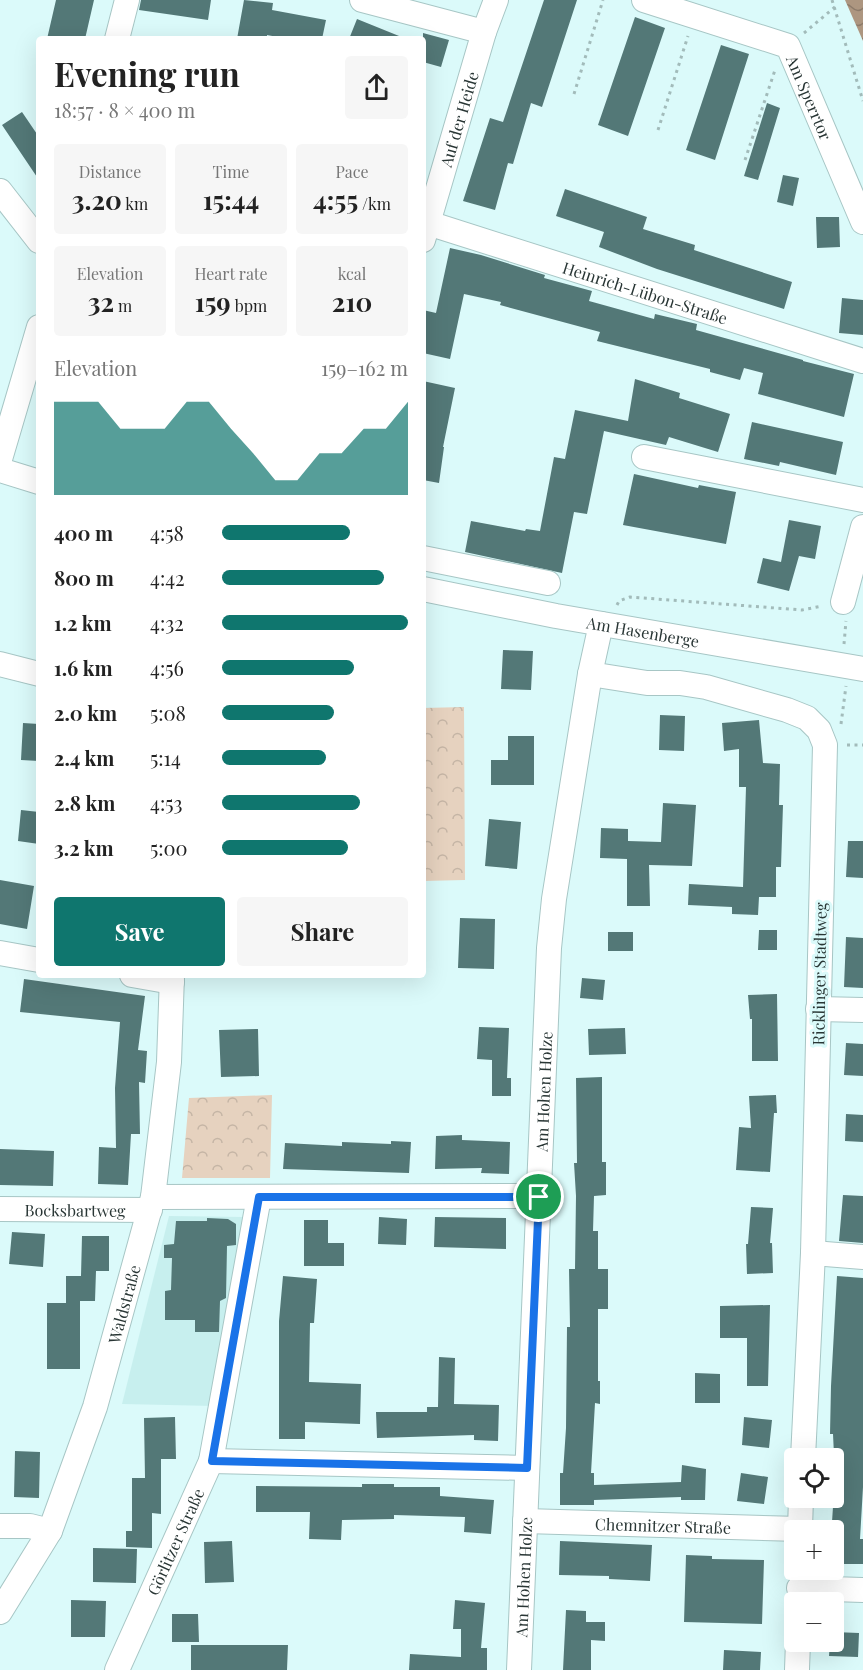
<!DOCTYPE html>
<html lang="en">
<head>
<meta charset="utf-8">
<style>
	:root { --surface:#fff; --page:#f6f6f6; --text:#222; --muted:#767676; --accent:#0f766e }
	body { margin:0; font-family:"Playfair Display",serif; background:var(--page); color:var(--text); height:100vh; display:flex; flex-direction:column; font-size:22px; white-space:nowrap }
	* { box-sizing:border-box; margin:0 }
	p { font-size:20px; color:var(--muted) }
	.icon { flex:none; width:33px; height:33px; fill:none; stroke:currentColor; stroke-width:2; stroke-linecap:round; stroke-linejoin:round }
	.map { position:relative; flex:1; overflow:hidden }
	.side { position:absolute; left:36px; top:36px; width:390px; height:942px; display:flex; flex-direction:column; background:var(--surface); border-radius:6px; box-shadow:0 6px 24px #0002 }
	.side>* { flex:none }
	.controls { position:absolute; left:784px; top:1448px; display:grid; gap:12px }
	.controls a { display:grid; place-items:center; width:60px; height:60px; border-radius:6px; background:var(--surface); box-shadow:0 6px 24px #0002; font-size:30px }
	.pin { position:absolute; display:grid; place-items:center; width:51px; height:51px; color:#fff; margin:-26px; border:3px solid #fff; border-radius:50%; box-shadow:0 2px 6px #0007 }
	.round { display:grid; place-items:center; flex:none; width:63px; height:63px; border-radius:6px; background:var(--page) }
	.head { display:flex; align-items:center; justify-content:space-between; height:102px; padding:0 18px }
	h1 { font-size:33px; font-weight:700; line-height:45px }
	.metrics { display:grid; grid-template-columns:repeat(3,1fr); gap:9px; height:102px; padding:6px 18px }
	.metrics div { display:grid; align-content:center; border-radius:6px; background:var(--page); text-align:center }
	.metrics b { font-size:26px; font-weight:700 }
	.metrics small { font-size:16px; font-weight:400 }
	.metrics p { font-size:16px }
	.chart { height:168px; padding:12px 18px }
	.chart p { display:flex; justify-content:space-between }
	.chart svg { width:100%; height:108px; margin-top:6px; fill:var(--accent); opacity:.7 }
	.button { display:flex; gap:12px; margin-top:auto; padding:12px 18px }
	.button a { flex:1; height:69px; border-radius:6px; background:var(--accent); color:#fff; font-size:24px; font-weight:700; line-height:69px; text-align:center }
	.button a+a { background:var(--page); color:var(--text) }
	ul { padding:0 18px; list-style:none; font-size:20px }
	li { display:grid; grid-template-columns:96px 72px 1fr; align-items:center; height:45px }
	li i { height:15px; border-radius:8px; background:var(--accent) }
	.map>svg:first-child { display:block }
	.built { fill:#c7efee }
	.forest { fill:url(#forest-crowns) }
	.water { fill:url(#water-waves) }
	.building { fill:#537877 }
	.lines { fill:none; stroke-linecap:round; stroke-linejoin:round }
	.minor-casing { stroke:#a7c6c5; stroke-width:26 }
	.path { stroke:#a2bbba; stroke-width:3; stroke-dasharray:3 4.5; stroke-linecap:butt }
	.minor { stroke:#fff; stroke-width:24 }
	.route-casing { stroke:#fff; stroke-width:12 }
	.route { stroke:#1a73e8; stroke-width:8 }
	.labels { text-anchor:middle; dominant-baseline:central; stroke-width:6; stroke-linejoin:round; paint-order:stroke }
	.street-label { font-size:16px; fill:#293635; stroke:#dbfafa }
</style>
</head>
<body>
<div class="map">
<svg width="863" height="1670" viewBox="0 0 863 1670">
	<defs>
		<pattern id="forest-crowns" width="20" height="18" patternUnits="userSpaceOnUse" patternTransform="scale(1.5)"><rect width="20" height="18" fill="#e6d2bf"/><path d="M2 6a3 3 0 1 1 6 0M12 15a3 3 0 1 1 6 0" fill="none" stroke="#c5b5a5"/></pattern>
		<pattern id="water-waves" width="16" height="10" patternUnits="userSpaceOnUse" patternTransform="scale(1.5)"><rect width="16" height="10" fill="#ad9680"/><path d="M0 5q4-4 8 0t8 0" fill="none" stroke="#8d7b6a"/></pattern>
	</defs>
	<rect width="100%" height="100%" fill="#dbfafa"/>
	<path class="built" d="M169,1216L245,1217L214,1406L122,1404Z"/>
	<path class="forest" d="M464,707L465,880L423,881V708Z
		M272,1095L270,1178H182L189,1098Z"/>
	<path class="water" d="M845,0H863V41Z"/>
	<path class="building" d="M56,0H94L85,39H47Z
		M141,0H211L208,20L139,10Z
		M244,0L273,3L272,10L326,20L322,39H288L267,35V39H237Z
		M544,0H577L542,107L531,103L513,164L508,163L495,210L463,201L490,118L503,122Z
		M635,17L665,28L628,136L598,125Z
		M357,19L404,38V39H349Z
		M423,33L449,40L441,67L423,62Z
		M721,45L749,54L715,160L686,150Z
		M767,103L780,108L758,180L744,176Z
		M22,112L39,137V180L2,125Z
		M783,175L799,178L793,206L777,202Z
		M565,189L647,217L643,229L695,245L694,250L792,282L784,309L657,269L599,247L604,232L556,216Z
		M816,217H839L840,247L817,248Z
		M450,248L481,255L545,275L544,278L592,291L589,301L654,319L655,314L697,324L696,330L803,360V361L854,374L844,417L758,394L763,373L744,368L740,380L710,372V369L597,341L600,332L500,305L501,302L464,294L450,359L423,353V310L436,313Z
		M842,298L863,300V335L839,333Z
		M635,379L680,393L679,398L730,414L718,452L669,437L666,445L604,431L587,514L574,512L562,573L465,552L471,521L525,531L526,529L540,531L554,457L565,459L575,410L628,421Z
		M423,381L455,388L443,447H444L439,483L423,480Z
		M752,422L843,442L836,475L780,462L779,466L744,459Z
		M634,474L698,488L699,485L736,492L726,544L623,525Z
		M789,520L821,526L815,559L799,556L789,591L757,583L763,558L781,562Z
		M503,650L533,651L531,690L501,689Z
		M660,715L685,716L684,751L659,750Z
		M759,720L763,763L780,764L779,805H783L781,867H776V897H759L758,915L732,914V907L688,905L689,884L743,887L746,787H739V749L724,751L722,723Z
		M23,723L39,724V761L21,760Z
		M508,736H534V785H491V760H508Z
		M663,803L696,805L692,866L649,865L650,906H627V859L600,858L601,828L628,829V841L661,842Z
		M21,810L39,812V844L18,841Z
		M489,819L521,822L517,869L485,866Z
		M848,841H863V878L846,877Z
		M0,880L34,886L27,929L0,924Z
		M460,918L495,919L494,969L458,968Z
		M759,930H777V950H758Z
		M608,932H633V951H608Z
		M846,937L863,938V988L844,987Z
		M582,978L605,980L603,1000L580,998Z
		M24,979L145,996L138,1050L147,1051L145,1083L139,1082L140,1134H131L128,1185L98,1184L99,1147L116,1148L115,1088L120,1022L20,1012Z
		M777,994L778,1061H752V1019H750L748,995Z
		M479,1027L509,1028L507,1078H511V1096H492V1060L477,1059Z
		M625,1028L626,1054L589,1055L588,1029Z
		M258,1029L259,1076L221,1077L219,1030Z
		M846,1043L863,1044V1076L844,1075Z
		M602,1077V1162H606V1195L594,1196L593,1231H598V1269H608V1309H598V1381H600V1404L595,1403L591,1473H594V1485L681,1482L682,1465L706,1469L705,1500H681V1497L594,1500V1505H560V1473H563L566,1428L567,1327H570L569,1269H575L576,1196L574,1163H577L576,1078Z
		M776,1095L777,1113H774L770,1172L736,1170L739,1127L751,1128L749,1096Z
		M846,1114L863,1115V1142L845,1141Z
		M462,1135V1140L510,1142L509,1174L481,1173L482,1168L435,1169L436,1136Z
		M391,1141L411,1142L409,1173L283,1169L285,1143L342,1146V1142L391,1144Z
		M0,1149L54,1151L53,1186L0,1185Z
		M843,1195L863,1196V1243L839,1241Z
		M751,1207L773,1208L770,1243H772L773,1273L747,1274L746,1244H748Z
		M379,1217L407,1219L406,1245L378,1244Z
		M435,1217L506,1218V1249L434,1247Z
		M207,1218L228,1219L236,1224V1245L227,1246L226,1298L220,1301L219,1332H195V1320H165V1291L171,1290L172,1258H164V1245L174,1244L176,1221H207Z
		M304,1220H328V1243H344V1266H304Z
		M12,1232L45,1234L43,1267L9,1264Z
		M82,1236H109V1271H96L95,1301H80V1369H47V1303H66V1276H81Z
		M283,1276L317,1279L314,1323H310L309,1382L361,1384L360,1424L305,1422V1439H279V1321Z
		M837,1276L863,1278V1487L860,1539H863V1564H835L836,1522H832L835,1476L833,1434H830L831,1386Z
		M770,1305L768,1386H747V1338H720V1306Z
		M439,1357L455,1358L454,1404L499,1405L498,1441L474,1440V1435L377,1438L376,1412H427V1407H438Z
		M695,1373L720,1374V1403H695Z
		M175,1417L176,1459H161V1514L152,1513V1548L126,1547V1531H132V1478H145L144,1418Z
		M744,1417L772,1420L769,1448L742,1445Z
		M15,1451L40,1452L39,1498L14,1497Z
		M741,1473L768,1477L764,1504L737,1501Z
		M362,1484H394V1487H440V1496L494,1500L491,1534L464,1532L465,1517L394,1515V1519L342,1520L341,1540L309,1539L310,1512H256V1486L362,1487Z
		M232,1541L234,1582L205,1583L204,1542Z
		M560,1541L652,1545L650,1581L609,1579V1576L559,1575Z
		M93,1548L137,1549L136,1583L93,1582Z
		M686,1555L712,1556V1559L764,1560L762,1624L684,1622Z
		M71,1600L106,1601L105,1637H71Z
		M455,1600L485,1603L481,1648H487V1670H409L410,1654L461,1657V1629H453Z
		M566,1610L586,1611V1622H605V1641L591,1640V1670H563Z
		M172,1614H198L199,1642H172Z
		M834,1632L859,1633L858,1657L829,1656L830,1641H834Z
		M191,1645H288L287,1670H191Z
		M724,1650L761,1652L760,1670H723Z"/>
	<g class="lines">
		<g class="minor-casing">
			<g id="minor">
				<path d="M362,0L484,32"/>
				<path id="s1" d="M644,0L788,46L863,222"/>
				<path d="M117,39L127,0"/>
				<path d="M0,191L39,241"/>
				<path id="s2" d="M428,223L863,361"/>
				<path id="s3" d="M423,240L484,32L496,0"/>
				<path d="M644,457L863,500"/>
				<path d="M0,459L39,327"/>
				<path d="M0,470L39,482"/>
				<path d="M423,558L548,583"/>
				<path id="s4" d="M423,589L556,616L863,669"/>
				<path d="M843,602L863,527"/>
				<path d="M0,664L39,674"/>
				<path d="M590,674L647,683H680L706,687L787,710L807,718L819,730L825,745L813,1253L803,1458"/>
				<path d="M0,953L39,960"/>
				<path d="M132,975L172,982"/>
				<path d="M818,1009L863,1010"/>
				<path d="M153,1197L539,1196"/>
				<path id="s5" d="M0,1209L150,1210"/>
				<path d="M813,1253L863,1257"/>
				<path d="M211,1461L527,1468"/>
				<path id="s6" d="M525,1521L800,1529"/>
				<path d="M0,1526H30L50,1531"/>
				<path d="M800,1530L801,1497"/>
				<path d="M799,1588L863,1590"/>
				<path id="s7" d="M0,1612L50,1531L95,1407L153,1197L169,1062L172,975"/>
				<path id="s8" d="M117,1670L211,1461L259,1197"/>
				<path id="s9" d="M519,1670L549,948L554,899L590,674L601,624"/>
				<path d="M797,1670L798,1641"/>
			</g>
		</g>
		<path class="path" d="M832,0L863,101
			M804,33L835,7
			M574,94L603,0
			M658,130L688,36
			M745,160L775,70
			M617,605L619,601L630,597L802,610L822,606
			M844,644L846,621
			M841,724L846,686
			M847,745H863"/>
		<use href="#minor" class="minor"/>
	</g>
	<g class="lines">
		<g class="route-casing">
			<path id="route" d="M259,1197H539L527,1468L212,1461Z"/>
		</g>
		<use href="#route" class="route"/>
	</g>
	<g class="labels">
		<g class="street-label">
			<text stroke="none"><textPath href="#s1" startOffset="207">Am Sperrtor</textPath></text>
			<text stroke="none"><textPath href="#s3" startOffset="126">Auf der Heide</textPath></text>
			<text stroke="none"><textPath href="#s2" startOffset="228">Heinrich-Lübon-Straße</textPath></text>
			<text stroke="none"><textPath href="#s4" startOffset="224">Am Hasenberge</textPath></text>
			<text transform="translate(819 974) rotate(-89)">Ricklinger Stadtweg</text>
			<text stroke="none"><textPath href="#s9" startOffset="579">Am Hohen Holze</textPath></text>
			<text stroke="none"><textPath href="#s5" startOffset="75">Bocksbartweg</textPath></text>
			<text stroke="none"><textPath href="#s7" startOffset="334">Waldstraße</textPath></text>
			<text stroke="none"><textPath href="#s6" startOffset="138">Chemnitzer Straße</textPath></text>
			<text stroke="none"><textPath href="#s8" startOffset="141">Görlitzer Straße</textPath></text>
			<text stroke="none"><textPath href="#s9" startOffset="93">Am Hohen Holze</textPath></text>
		</g>
	</g>
</svg>
<div class="controls">
<a><svg class="icon" aria-label="locate" viewBox="0 0 24 24"><circle cx="12" cy="12" r="6"/><path d="M12 2v4M12 18v4M2 12h4M18 12h4"/></svg></a>
<a>+</a>
<a>−</a>
</div>
<div class="pin" style="left:539px;top:1197px;background:#1e9e55"><svg class="icon" aria-label="arrive" viewBox="0 0 24 24"><path d="M6 21V4h12l-3 4 3 4H6"/></svg></div>
<section class="side">
<div class="head"><div><h1>Evening run</h1><p>18:57 · 8 × 400 m</p></div><a class="round"><svg class="icon" aria-label="share" viewBox="0 0 24 24"><path d="M12 15V3M7 8l5-5 5 5M5 13v7h14v-7"/></svg></a></div>
<div class="metrics">
<div><p>Distance</p><b>3.20<small> km</small></b></div>
<div><p>Time</p><b>15:44</b></div>
<div><p>Pace</p><b>4:55<small> /km</small></b></div>
</div>
<div class="metrics">
<div><p>Elevation</p><b>32<small> m</small></b></div>
<div><p>Heart rate</p><b>159<small> bpm</small></b></div>
<div><p>kcal</p><b>210</b></div>
</div>
<div class="chart"><p><span>Elevation</span>159–162 m</p>
<svg viewBox="0 0 160 44" preserveAspectRatio="none"><path d="M0 44V6L10 6L20 6L30 17L40 17L50 17L60 6L70 6L80 17L90 27L100 38L110 38L120 27L130 27L140 17L150 17L160 6V44z"/></svg>
</div>
<ul>
<li><b>400 m</b>4:58<i style="width:69%"></i></li>
<li><b>800 m</b>4:42<i style="width:87%"></i></li>
<li><b>1.2 km</b>4:32<i style="width:100%"></i></li>
<li><b>1.6 km</b>4:56<i style="width:71%"></i></li>
<li><b>2.0 km</b>5:08<i style="width:60%"></i></li>
<li><b>2.4 km</b>5:14<i style="width:56%"></i></li>
<li><b>2.8 km</b>4:53<i style="width:74%"></i></li>
<li><b>3.2 km</b>5:00<i style="width:68%"></i></li>
</ul>
<div class="button"><a>Save</a><a>Share</a></div>
</section>
</div>
</body>
</html>
